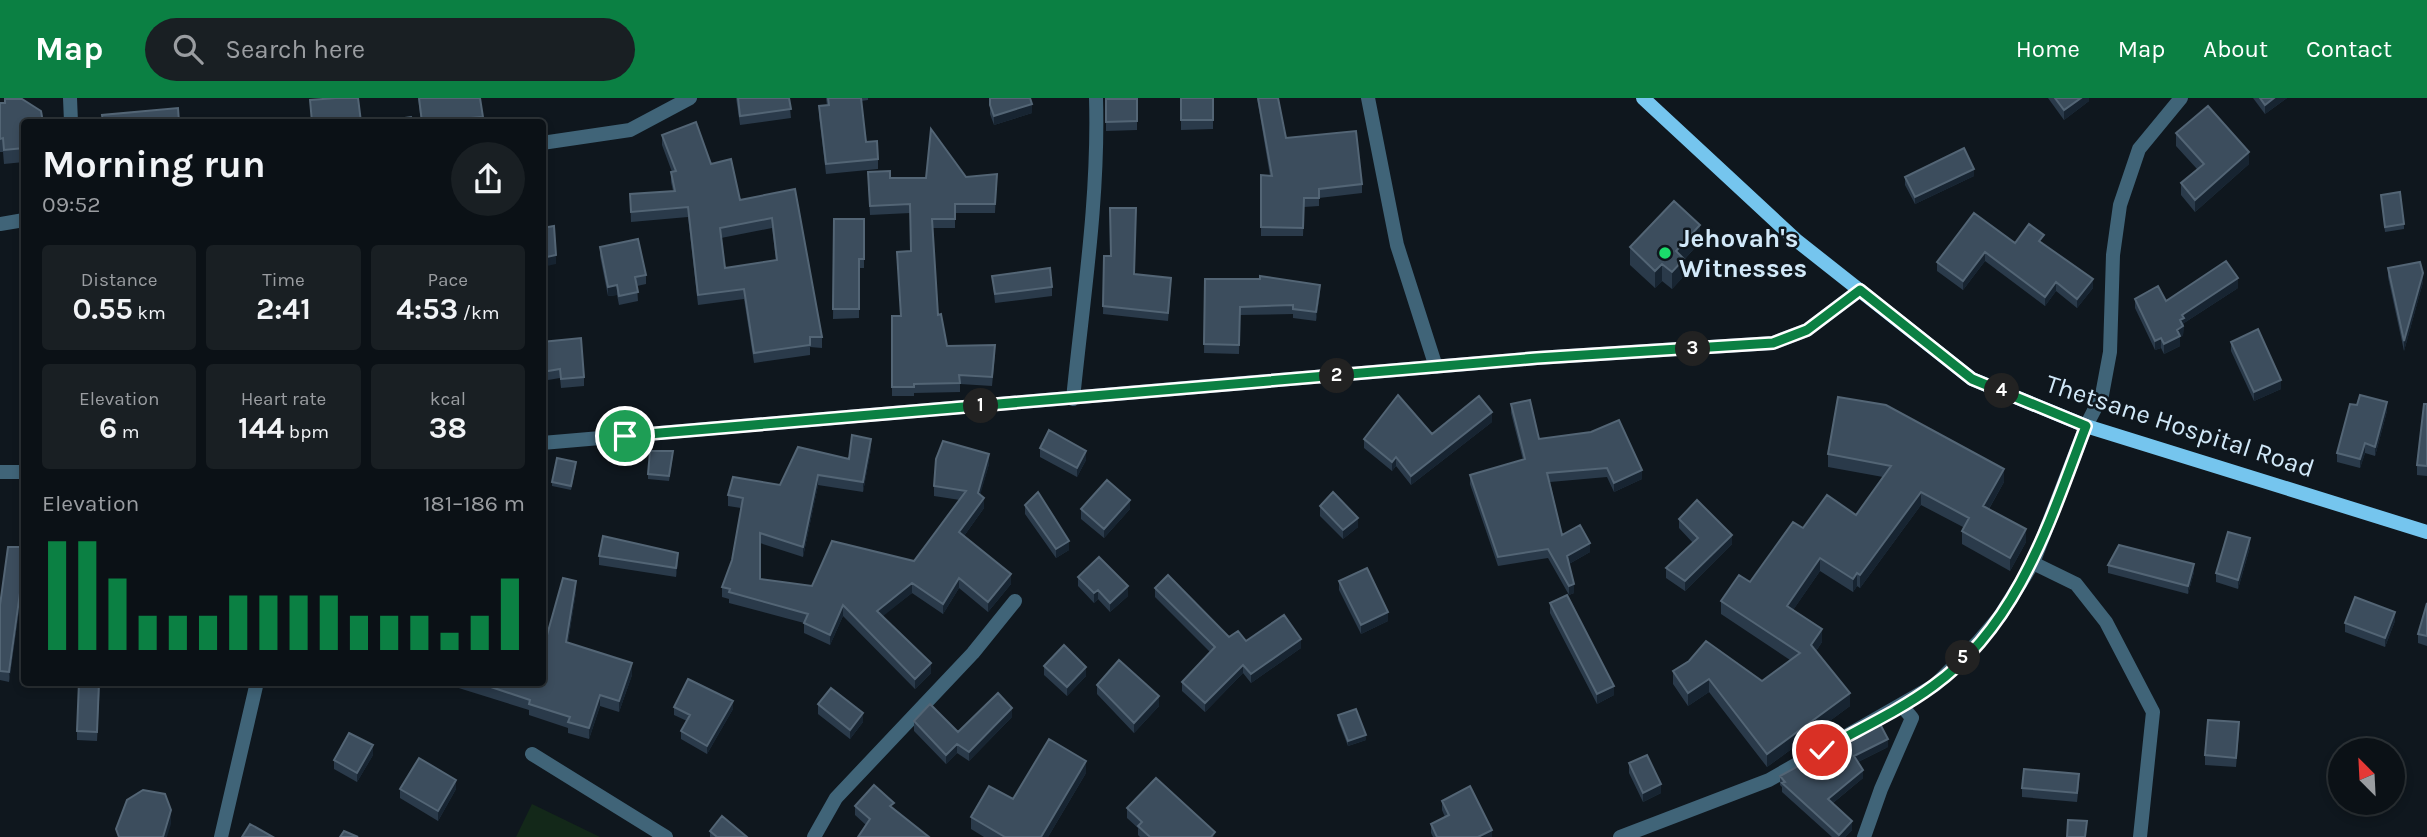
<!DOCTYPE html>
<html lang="en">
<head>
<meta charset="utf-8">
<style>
	:root { --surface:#0b1116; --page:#191f23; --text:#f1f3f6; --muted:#9a9da1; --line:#2b3135; --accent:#0b8043 }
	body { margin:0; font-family:Karla,sans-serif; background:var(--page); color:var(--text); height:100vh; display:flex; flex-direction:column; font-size:26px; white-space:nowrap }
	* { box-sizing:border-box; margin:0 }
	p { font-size:23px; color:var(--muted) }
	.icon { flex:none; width:38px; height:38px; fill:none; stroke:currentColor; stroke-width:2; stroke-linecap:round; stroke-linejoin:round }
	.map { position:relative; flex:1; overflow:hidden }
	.side { position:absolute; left:21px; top:21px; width:525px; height:567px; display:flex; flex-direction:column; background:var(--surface); border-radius:7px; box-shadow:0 4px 10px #0003,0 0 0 2px var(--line) }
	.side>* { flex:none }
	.needle { width:46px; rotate:336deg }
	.fabs { position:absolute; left:2328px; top:640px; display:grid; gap:14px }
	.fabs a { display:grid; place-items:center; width:77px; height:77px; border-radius:50%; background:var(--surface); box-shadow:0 4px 10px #0003,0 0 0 2px var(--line); font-size:35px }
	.pin { position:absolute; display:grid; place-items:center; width:60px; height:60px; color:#fff; margin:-30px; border:4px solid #fff; border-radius:50%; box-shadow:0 2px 7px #0007 }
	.km { position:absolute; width:35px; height:35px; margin:-18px; border-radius:50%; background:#222; color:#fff; font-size:19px; line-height:35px; text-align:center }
	.round { display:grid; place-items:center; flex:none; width:74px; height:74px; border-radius:37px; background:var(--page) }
	.summary { display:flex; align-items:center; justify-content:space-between; height:119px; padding:0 21px }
	h1 { font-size:38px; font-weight:700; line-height:52px }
	.stats { display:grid; grid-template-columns:repeat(3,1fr); gap:10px; height:119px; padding:7px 21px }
	.stats div { display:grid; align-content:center; border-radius:7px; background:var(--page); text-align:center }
	.stats b { font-size:30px; font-weight:700 }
	.stats small { font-size:19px; font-weight:400 }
	.stats p { font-size:19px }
	.chart { height:196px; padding:14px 21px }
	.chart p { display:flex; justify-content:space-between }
	.chart svg { width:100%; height:126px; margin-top:7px; stroke:var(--accent); stroke-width:6 }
	header { display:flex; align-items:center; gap:42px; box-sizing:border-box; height:98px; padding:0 35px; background:var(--accent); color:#fff }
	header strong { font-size:33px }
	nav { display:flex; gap:38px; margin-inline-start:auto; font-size:24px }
	.search { width:490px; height:63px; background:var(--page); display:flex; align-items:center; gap:18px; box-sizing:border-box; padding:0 24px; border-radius:38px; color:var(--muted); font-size:26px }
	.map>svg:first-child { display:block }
	.green { fill:#132819 }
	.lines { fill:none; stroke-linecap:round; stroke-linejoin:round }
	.minor { stroke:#406478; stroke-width:14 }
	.tertiary { stroke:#406478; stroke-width:14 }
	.secondary { stroke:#75c5ee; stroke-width:14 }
	.wall { fill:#2a3a4a; fill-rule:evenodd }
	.shaded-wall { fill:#172431 }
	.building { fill:#3c4d5d; stroke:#536575; stroke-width:2; fill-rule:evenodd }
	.route-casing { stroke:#fff; stroke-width:14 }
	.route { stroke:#0b8043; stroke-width:9 }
	.poi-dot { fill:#1bdc6b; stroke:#0f171e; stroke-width:2.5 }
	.labels { text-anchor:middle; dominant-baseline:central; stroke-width:5; stroke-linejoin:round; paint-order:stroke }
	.poi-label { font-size:26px; font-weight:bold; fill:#d2e9f9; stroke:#0f171e; text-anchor:start }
	.street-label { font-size:26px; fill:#d2e9f9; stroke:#0f171e }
</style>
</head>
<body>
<header>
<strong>Map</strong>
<div class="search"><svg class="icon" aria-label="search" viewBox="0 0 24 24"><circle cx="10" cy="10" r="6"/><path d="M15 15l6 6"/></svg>Search here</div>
<nav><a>Home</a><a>Map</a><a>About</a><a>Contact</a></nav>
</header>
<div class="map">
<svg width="2427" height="739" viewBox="0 0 2427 739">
	<rect width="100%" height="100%" fill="#0f171e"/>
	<path class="green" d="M532,706L600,739H516Z"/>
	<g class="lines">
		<path class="minor" d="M70,0L71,24
			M1368,0L1397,147L1436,269
			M542,45L630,32L690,0
			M0,126L24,122
			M1073,301C1083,201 1099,101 1096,0
			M2086,328L2102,297L2110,254L2113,157L2120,107L2139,51L2181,0
			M542,345L1537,260L1773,245L1807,232L1860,192
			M0,374H24
			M2033,465L2076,486L2106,524L2153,614L2140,739
			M532,656L666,739
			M221,739L257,584
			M814,739L836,700L973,555L1015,503
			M1864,739L1881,691L1912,620L1902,608"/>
		<path class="tertiary" d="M1620,739L1769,682L1935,587L1978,544L2000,518L2033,465L2086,328"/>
		<path class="secondary" d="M1643,0L1796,142L1972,281L2086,328L2427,434"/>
	</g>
	<path class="wall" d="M418,0H480L483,24H421Z
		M736,0H789L791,20L740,27Z
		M826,0H868V2L861,3L866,44L878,61V71L826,76L819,18V8H827Z
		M990,0L1032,15L994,27L990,16Z
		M1181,0H1213V31L1181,32Z
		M1257,0H1278L1286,40L1362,86V95L1319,100V108L1304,109L1303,138H1261V77L1270,78Z
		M2048,0H2089V3L2064,22Z
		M2253,0H2287L2265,16Z
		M1106,1H1137V32L1106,33Z
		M0,5L24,24V64L4,66L3,54H0Z
		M2176,35L2249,66L2195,114L2181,97V85L2197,71L2176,48Z
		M662,37L711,66L740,102L795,91L822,239V250L810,249V257L754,265L744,201L698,207L688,119L631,124L630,96L673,93L671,84V74H672L662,47ZM772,130L776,162L725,170L721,140Z
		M997,76L995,115H955V130H932L938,217L947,248L995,256L992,288L960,286V294L914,295V298H892V218H901L897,154L911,153L910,115L870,117L868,83L966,79Z
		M1974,78L1915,106L1905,87V79Z
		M2381,97L2404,126V131L2385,134Z
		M834,121H864V170H859V220L833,221Z
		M1700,144L1684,162V178L1672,191L1662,183L1655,190L1630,167V149Z
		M2015,145L2044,146L2093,190L2077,210L2056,193L2045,208L1985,163L1963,192L1937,173V164Z
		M600,149L646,177V186L637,188L638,203L619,207L617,197L608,198L600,158Z
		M1104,158L1134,176L1171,188L1168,223L1103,216Z
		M2388,170L2423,184L2404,253L2388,179Z
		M992,178L1052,189V198L995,205Z
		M1205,181L1320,195L1316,223L1293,220V216L1240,217L1239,256L1204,255Z
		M2238,190L2184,225L2183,237L2180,239V248L2164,256L2161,250L2155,252L2135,210V201L2166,203Z
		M542,244L584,279V288L561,290L560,280L542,283Z
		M2231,244L2281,291L2254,303L2231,253Z
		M1511,306L1539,341L1642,381L1614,394L1607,379L1550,384L1562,437L1590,454L1569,466L1574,495L1569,497L1548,460L1498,468L1470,386V377L1523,362L1511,315Z
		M2427,306V378L2417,377V367Z
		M2387,313L2375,358L2365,355L2360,370L2337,364V355Z
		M1492,324L1411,387L1396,368L1392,373L1364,350V341L1432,336Z
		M1040,350L1086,362L1077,379L1040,359Z
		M871,351L863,394L818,387L803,459L760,445V481L812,488L914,463L960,402L934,398V388L989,366L980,396L984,410L964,438L1011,486L988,514L959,490L943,516L912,495L882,518L931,575L915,591L843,518L830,547L804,535V525L729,505V501L722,499V489L732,462L741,410L728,408V397L780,387L849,361Z
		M1828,356L2004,384L1989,411L2026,444L2010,473L1962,446V433L1963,429L1921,407L1860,490L1857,488L1853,494L1820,473L1793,512L1822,544L1816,553L1850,608L1767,669L1709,594L1688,608L1673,586V573L1762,583L1790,562L1721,516V503L1750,484L1803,430L1856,417L1883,379L1828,369Z
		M673,357L669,383L648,381V376Z
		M576,368L571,392L552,388V384Z
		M1025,407L1069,452L1056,460L1025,416Z
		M1320,408L1358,429L1343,441L1320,418Z
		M1081,411H1130L1104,440L1081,421Z
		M1679,421L1732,446L1685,493L1666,480V470L1693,445L1679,430Z
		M24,449V476L9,584L0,582V507Z
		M2250,449L2238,491L2216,484V475Z
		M599,458L678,464L676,479L599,467Z
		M2108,467L2194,474L2188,496L2108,475Z
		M1078,479L1128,498L1110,514L1098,501L1094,505L1078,488Z
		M1339,483L1388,523L1361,536L1339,492Z
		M1155,490L1229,539L1246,543L1301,550L1251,585L1243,575L1205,614L1182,593V584L1210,554L1155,499Z
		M576,494L568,544L632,577L619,614L600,608L589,641L568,635V630L529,617V612L449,587V584H542Z
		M1550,505L1614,597L1597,606L1550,515Z
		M2427,505V548L2418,545V536Z
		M2395,523L2385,549L2345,534V525Z
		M1044,568L1086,578L1067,598L1044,577Z
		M100,584L97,643L77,642V633Z
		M1097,587L1159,608L1134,635L1097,596Z
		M818,606L863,624L850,641L818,616Z
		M674,609L733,611L707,656L681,641V633L687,623L674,617Z
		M1338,617L1366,642L1348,648L1338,622Z
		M1012,619L969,663L957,655L946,666L914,633V623L958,634Z
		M2239,634L2236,669L2205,667V657Z
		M1888,649L1858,664L1863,680L1833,705L1852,732L1845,739H1832L1782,694V689L1780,687V678Z
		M373,657L357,684L334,671V662Z
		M1629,665L1661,695L1643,704L1629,675Z
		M1086,675L1048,739H984L971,731V719L1013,701Z
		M2079,686L2077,704L2022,699V690Z
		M400,691H456L438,723L400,700Z
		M1442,703L1492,739H1433L1431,735V726L1445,719L1442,712Z
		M855,708L894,711L866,727L855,717Z
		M1127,710L1215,739H1140L1138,737V730L1127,720Z
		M710,733L747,739H710Z"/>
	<path class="shaded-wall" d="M2081,0H2089V3L2064,22V12Z
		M2274,0H2287L2265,16V7Z
		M1032,6V15L994,27V18Z
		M2249,54V66L2195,114V102Z
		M1974,71V78L1915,106V99Z
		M1700,127V144L1684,162V178L1672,191V174L1676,153Z
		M1985,154V163L1963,192V183Z
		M556,157V166L542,169V160Z
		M1662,166V183L1655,190V173Z
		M2423,175V184L2404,253V243Z
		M2238,180V190L2184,225L2183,237L2180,239V248L2164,256V246L2177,232L2182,217Z
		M2093,181V190L2077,210V201Z
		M2056,184V193L2045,208V199Z
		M617,187V197L608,198V189Z
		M1320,187V195L1316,223V214Z
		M2161,240V250L2155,252V243Z
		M2281,282V291L2254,303V294Z
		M2387,304V313L2375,358V349Z
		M1492,314V324L1411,387V378Z
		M871,341V351L863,394V384Z
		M2365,345V355L2360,370V361Z
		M1086,353V362L1077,379V370Z
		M989,356V366L978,405V395Z
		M1396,359V368L1392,373V364Z
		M2004,371V384L1983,421V408Z
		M1642,372V381L1614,394V385Z
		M818,377V387L803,459V449Z
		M1921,394V407L1860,490V477Z
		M984,400V410L959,445V434Z
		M1130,402V411L1104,440V431Z
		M1358,420V429L1343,441V432Z
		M2026,431V444L2010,473V460Z
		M1732,437V446L1685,493V483Z
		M2250,440V449L2238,491V482Z
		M1069,443V452L1056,460V451Z
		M1590,445V454L1567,467V458Z
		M678,455V464L676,479V470Z
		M1820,460V473L1787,521V508Z
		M24,466V476L9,584V574Z
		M2194,466V474L2188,496V488Z
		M1857,475V488L1853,494V481Z
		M1011,476V486L988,514V504Z
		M959,480V490L943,516V506Z
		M576,483V494L566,555V544Z
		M912,485V495L877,523V513Z
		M1574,486V495L1569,497V488Z
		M1128,488V498L1110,514V505Z
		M1098,492V501L1094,505V495Z
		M843,507V518L830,547V537Z
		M1388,514V523L1361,536V527Z
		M2395,514V523L2385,549V540Z
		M1822,531V544L1811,560V547Z
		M1301,541V550L1251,585V576Z
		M632,565V577L619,614V603Z
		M931,565V575L915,591V581Z
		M1243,567V575L1205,614V605Z
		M1086,569V578L1067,598V589Z
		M1709,581V594L1688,608V595Z
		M1614,588V597L1597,606V596Z
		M1850,595V608L1767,669V656Z
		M600,597V608L589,641V630Z
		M1159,598V608L1134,635V625Z
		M733,603V611L707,656V648Z
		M1012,610V619L969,663V654Z
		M863,615V624L850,641V632Z
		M1366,637V642L1348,648V643Z
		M1888,641V649L1854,666V658Z
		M957,646V655L946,666V657Z
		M373,647V657L357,684V675Z
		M1086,663V675L1048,739H1041Z
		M1863,672V680L1828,709V701Z
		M456,682V691L438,723V713Z
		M1661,686V695L1643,704V695Z
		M171,712V726L167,739H163Z
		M1852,723V732L1845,739H1839V737Z
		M1492,732V739H1478Z"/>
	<path class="building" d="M336,0H358L361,24H312L310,2Z
		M419,0H480L483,19L422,24Z
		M738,0H789L791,11L740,18Z
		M828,0H861L866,44L877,43L878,61L826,66L819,8L829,7Z
		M990,0H1030L1032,6L994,18L990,7Z
		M1181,0H1213V22H1181Z
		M1258,0H1278L1286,40L1356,33L1362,86L1319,91V100H1304L1303,130L1261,129V77L1272,78Z
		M2055,0H2081L2064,12Z
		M2260,0H2274L2265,7Z
		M5,1H22L41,13L43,24H24V50L4,52L3,40L0,41V5H5Z
		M1106,1H1137V23L1106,24Z
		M2208,8L2249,54L2195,102L2181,85L2204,66L2176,35Z
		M178,10L179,24H103L102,17Z
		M411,19L412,24H375Z
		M696,24L711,66L731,61L740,102L795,91L822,239H810V247L754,255L744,191L698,197L688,109L631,114L630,96L675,93L671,74L676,73L662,37ZM772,120L777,162L725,170L720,130Z
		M931,31L966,79L997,76L995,106H955V121H932L938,217L941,216L947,248L995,247L992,279L959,277L960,285L914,286V289H892V218H901L897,154L911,153L910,106L870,108L868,74L890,73V80H926Z
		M1964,50L1974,71L1915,99L1905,79Z
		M2400,94L2404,126L2385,129L2381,97Z
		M1674,103L1700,127L1676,153L1684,161L1672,174L1662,166L1655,173L1630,149Z
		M1110,110H1136L1134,176L1171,180L1168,215L1103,208L1104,158H1111Z
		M1974,115L2015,145L2029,126L2044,137L2039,143L2093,181L2077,201L2056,184L2045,199L1985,154L1963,183L1937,164Z
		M834,121H864V161H859V211H833Z
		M554,128L556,157L542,160V130Z
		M638,141L646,177L635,179L638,194L619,198L617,187L608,189L600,149Z
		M2226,163L2238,180L2182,217L2184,220L2180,222L2183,228L2177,232L2180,238L2164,246L2161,240L2155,243L2135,201L2158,188L2166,203Z
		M2420,164L2423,175L2404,243L2388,170Z
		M1050,170L1052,189L995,196L992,178Z
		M1260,178L1320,187L1316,214L1293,211V207L1240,209L1239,247L1204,246L1205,181H1260Z
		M2258,231L2281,282L2254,294L2231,244Z
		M581,240L584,279L561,281L560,271L542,274V244Z
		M1398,297L1432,336L1479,298L1492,314L1411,378L1396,359L1392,364L1364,341Z
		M2360,297L2387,304L2375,349L2365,345L2360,361L2337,355L2350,306L2357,307Z
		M1838,299L1886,307L2004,371L1983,408L2026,431L2010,460L1962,433L1969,420L1921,394L1860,477L1857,475L1853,481L1820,460L1787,508L1822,531L1811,547L1850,595L1767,656L1709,581L1688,595L1673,573L1689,563L1706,543L1762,583L1800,555L1721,503L1739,477L1750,484L1793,424L1803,430L1827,397L1856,417L1891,368L1828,356Z
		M1530,302L1539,341L1591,334L1619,322L1642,372L1614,385L1607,370L1547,375L1562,437L1580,427L1590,445L1567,458L1574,486L1569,488L1548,451L1498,459L1470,377L1525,361L1511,306Z
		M2424,306H2427V368L2417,367Z
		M1049,332L1086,353L1077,370L1040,350Z
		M852,337L871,341L863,384L818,377L803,449L760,435V481L812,488L832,443L914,463L966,393L934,388L936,361L943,343L989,356L978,395L984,400L959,434L1011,476L988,504L959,480L943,506L912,485L877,513L931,565L915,581L843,507L830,537L804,525L808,516L729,494L730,491L722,489L732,462L743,400L728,397L733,379L780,387L798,349L849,361Z
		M650,353H673L669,378L648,376Z
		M557,360L576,364L571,388L552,384Z
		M1107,382L1130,402L1104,431L1081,411Z
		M1038,394L1069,443L1056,451L1025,407Z
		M1333,394L1358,420L1343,432L1320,408Z
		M1697,402L1732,437L1685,483L1666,470L1698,440L1679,421Z
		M2228,434L2250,440L2238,482L2216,475Z
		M603,438L678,455L676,470L599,458Z
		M2119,447L2194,466L2188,488L2108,467Z
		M8,449H24V466L9,574L0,573V507Z
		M1099,459L1128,488L1110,505L1098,492L1094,495L1078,479Z
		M1367,470L1388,514L1361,527L1339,483Z
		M1168,477L1229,539L1238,533L1246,543L1284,517L1301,541L1251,576L1243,567L1205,605L1182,584L1215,549L1155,490Z
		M563,480L576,483L566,544L632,565L619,603L600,597L589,630L568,624L570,619L529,606L530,602L476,584H542V555Z
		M1567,497L1614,588L1597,596L1550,505Z
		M2355,499L2395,514L2385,540L2345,525Z
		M2427,505V538L2418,536Z
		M1064,547L1086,569L1067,589L1044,568Z
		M1119,562L1159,598L1134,625L1097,587Z
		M688,581L733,603L707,648L681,633L690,617L674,609Z
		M79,584H99L97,634L77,633Z
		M831,590L863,615L850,632L818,606Z
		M998,595L1012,610L969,654L957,646L946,657L914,623L930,606L958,634Z
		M1356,611L1366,637L1348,643L1338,617Z
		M2208,622L2239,624L2236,660L2205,657Z
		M1879,624L1888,641L1854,658L1863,672L1828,701L1852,723L1839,737L1782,685L1785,684L1780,678Z
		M349,635L373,647L357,675L334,662Z
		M1049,641L1086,663L1041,739H1005L971,719L989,688L1013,701Z
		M1647,657L1661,686L1643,695L1629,665Z
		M419,660L456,682L438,713L400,691Z
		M2024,671L2079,676L2077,695L2022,690Z
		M1156,680L1215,734L1211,739H1150L1138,728L1142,724L1127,710Z
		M874,687L894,705L890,708L929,739H858L870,721L855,708Z
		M1470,688L1492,732L1478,739H1437L1431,726L1449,717L1442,703Z
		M143,692L165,696L171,712L163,739H119L116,731L127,702Z
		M722,718L747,739H717L710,733Z
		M2068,722L2087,723L2085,739H2067Z
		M250,726L273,739H242Z
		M344,733L358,739H340Z"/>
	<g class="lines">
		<g class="route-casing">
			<path id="route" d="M625,338L1537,260L1773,245L1807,232L1860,192L1972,281L2086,328C2050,422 2019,526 1933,588C1899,613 1859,631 1822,652"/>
		</g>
		<use href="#route" class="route"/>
	</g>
	<circle class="poi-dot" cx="1665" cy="155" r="7"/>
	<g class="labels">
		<g class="poi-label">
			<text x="1679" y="140">Jehovah's<tspan x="1679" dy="30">Witnesses</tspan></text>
		</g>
		<g class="street-label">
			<text transform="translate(2180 328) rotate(18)">Thetsane Hospital Road</text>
		</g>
	</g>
</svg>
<div class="fabs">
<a><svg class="needle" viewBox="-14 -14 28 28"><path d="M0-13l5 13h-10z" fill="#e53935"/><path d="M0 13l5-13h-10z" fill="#9a9da1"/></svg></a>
</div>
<div class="pin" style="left:625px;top:338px;background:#1e9e55"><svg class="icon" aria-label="arrive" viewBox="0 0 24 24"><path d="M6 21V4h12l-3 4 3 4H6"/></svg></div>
<div class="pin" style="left:1822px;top:652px;background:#d93025"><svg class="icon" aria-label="check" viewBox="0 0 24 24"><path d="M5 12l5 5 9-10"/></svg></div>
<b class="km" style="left:981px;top:308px">1</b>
<b class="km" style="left:1337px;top:278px">2</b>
<b class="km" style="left:1693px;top:251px">3</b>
<b class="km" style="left:2002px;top:293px">4</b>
<b class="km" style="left:1963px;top:560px">5</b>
<section class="side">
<div class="summary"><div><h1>Morning run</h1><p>09:52</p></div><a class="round"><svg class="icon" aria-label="share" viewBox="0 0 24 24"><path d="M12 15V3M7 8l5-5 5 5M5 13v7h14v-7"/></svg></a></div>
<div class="stats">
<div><p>Distance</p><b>0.55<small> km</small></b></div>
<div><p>Time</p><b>2:41</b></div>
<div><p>Pace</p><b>4:53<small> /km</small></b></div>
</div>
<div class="stats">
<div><p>Elevation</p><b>6<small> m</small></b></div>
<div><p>Heart rate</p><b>144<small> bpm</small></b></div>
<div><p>kcal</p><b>38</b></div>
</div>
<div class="chart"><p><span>Elevation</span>181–186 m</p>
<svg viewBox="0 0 160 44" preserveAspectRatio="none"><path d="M5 44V6M15 44V6M25 44V19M35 44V32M45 44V32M55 44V32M65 44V25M75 44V25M85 44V25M95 44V25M105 44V32M115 44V32M125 44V32M135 44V38M145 44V32M155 44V19"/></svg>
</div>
</section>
</div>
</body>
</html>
